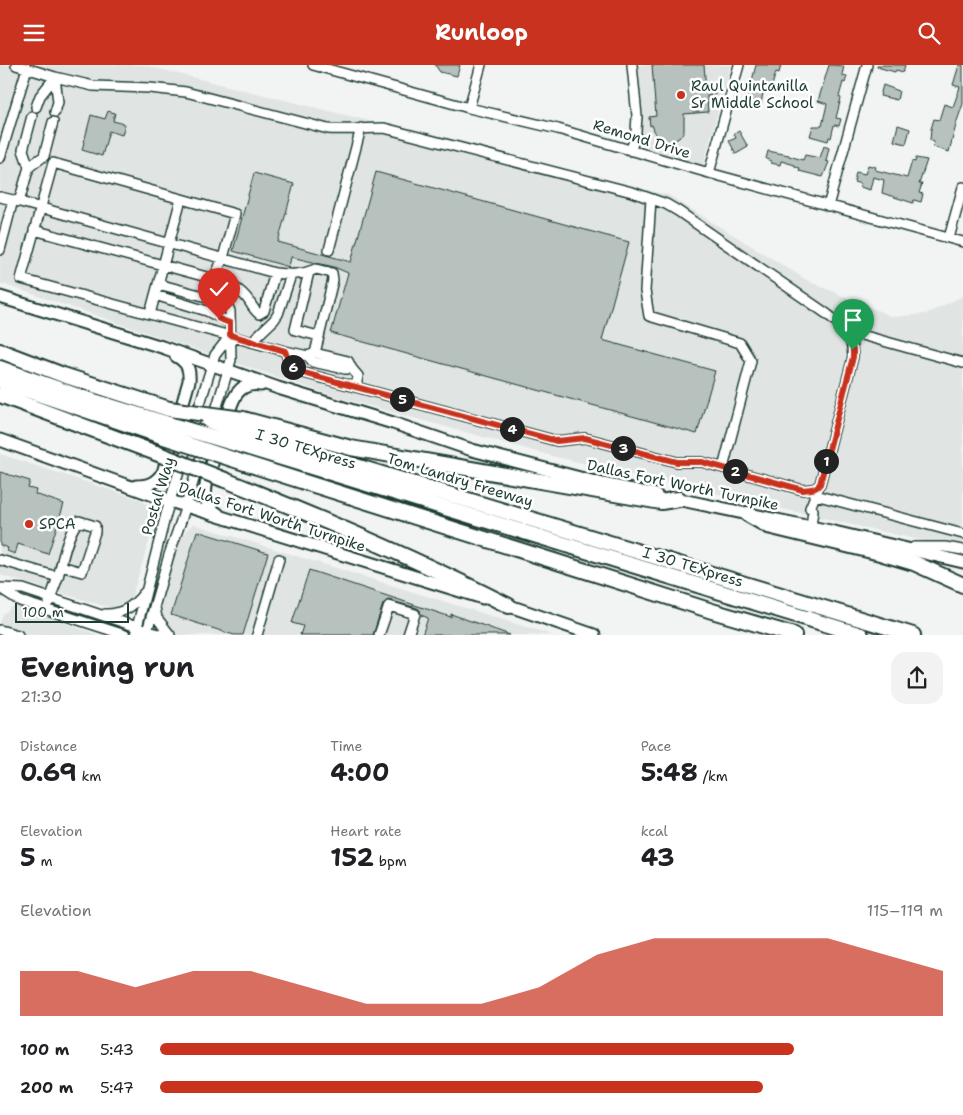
<!DOCTYPE html>
<html lang="en">
<head>
<meta charset="utf-8">
<style>
	:root { --surface:#fff; --page:#f2f2f2; --text:#202124; --muted:#757577; --accent:#c8321e }
	body { margin:0; font-family:"Shantell Sans",sans-serif; background:var(--page); color:var(--text); height:100vh; display:flex; flex-direction:column; font-size:19px; white-space:nowrap }
	* { box-sizing:border-box; margin:0 }
	p { font-size:16px; color:var(--muted) }
	.icon { flex:none; width:28px; height:28px; fill:none; stroke:currentColor; stroke-width:2; stroke-linecap:round; stroke-linejoin:round }
	.map { position:relative; height:570px; overflow:hidden }
	.panel { display:flex; flex-direction:column; background:var(--surface); flex:1 }
	.panel>* { flex:none }
	.scale { position:absolute; left:15px; bottom:12px; width:114px; box-sizing:border-box; padding-left:5px; border:2px solid #1f3d34; border-top:0; font-size:14px; line-height:18px; white-space:nowrap; color:#1f3d34; -webkit-text-stroke:4px #fff; paint-order:stroke }
	.pin { position:absolute; display:grid; place-items:center; width:42px; height:42px; color:#fff; margin:-51px -21px; border-radius:50% 50% 50% 0; rotate:-45deg; box-shadow:0 0 5px #0007 }
	.pin .icon { rotate:45deg }
	.km { position:absolute; width:25px; height:25px; margin:-12px; border-radius:50%; background:#222; color:#fff; font-size:14px; line-height:25px; text-align:center }
	.round { display:grid; place-items:center; flex:none; width:52px; height:52px; border-radius:15px; background:var(--page) }
	.headline { display:flex; align-items:center; justify-content:space-between; height:85px; padding:0 20px }
	h1 { font-size:28px; font-weight:700; line-height:38px }
	.metrics { display:grid; grid-template-columns:repeat(3,1fr); gap:8px; height:85px; padding:5px 20px }
	.metrics div { display:grid; align-content:center }
	.metrics b { font-size:25px; font-weight:700 }
	.metrics small { font-size:14px; font-weight:400 }
	.metrics p { font-size:14px }
	.chart { height:140px; padding:10px 20px }
	.chart p { display:flex; justify-content:space-between }
	.chart svg { width:100%; height:90px; margin-top:5px; fill:var(--accent); opacity:.7 }
	ul { padding:0 20px; list-style:none; font-size:16px }
	li { display:grid; grid-template-columns:80px 60px 1fr; align-items:center; height:38px }
	li i { height:12px; border-radius:6px; background:var(--accent) }
	header { display:flex; justify-content:space-between; align-items:center; height:65px; padding:0 20px; background:var(--accent); color:#fff; font-size:22px; font-weight:700 }
	.map>svg:first-child { display:block }
	.built { fill:#e0e4e3 }
	.building { fill:#b7c1bd; stroke:#1f3d34 }
	.lines { fill:none; stroke-linecap:round; stroke-linejoin:round }
	.minor-casing { stroke:#1f3d34; stroke-width:12 }
	.major-casing { stroke:#1f3d34; stroke-width:15 }
	.highway-casing { stroke:#1f3d34; stroke-width:18 }
	.minor { stroke:#fff; stroke-width:9 }
	.major { stroke:#fff; stroke-width:11 }
	.highway { stroke:#fff; stroke-width:14 }
	.highway-bridge-casing { stroke:#1f3d34; stroke-width:18; stroke-linecap:butt }
	.highway-bridge { stroke:#fff; stroke-width:14 }
	.route-casing { stroke:#fff; stroke-width:10 }
	.route { stroke:#c8321e; stroke-width:6 }
	.poi-dot { fill:#c8321e; stroke:#fff; stroke-width:2 }
	.labels { text-anchor:middle; dominant-baseline:central; stroke-width:5; stroke-linejoin:round; paint-order:stroke }
	.poi-label { font-size:15px; fill:#1f3d34; stroke:#fff; text-anchor:start }
	.street-label { font-size:15px; fill:#1f3d34; stroke:#fff }
</style>
</head>
<body>
<header><svg class="icon" aria-label="menu" viewBox="0 0 24 24"><path d="M4 6h16M4 12h16M4 18h16"/></svg>Runloop<svg class="icon" aria-label="search" viewBox="0 0 24 24"><circle cx="10" cy="10" r="6"/><path d="M15 15l6 6"/></svg></header>
<div class="map">
<svg width="963" height="570" viewBox="0 0 963 570">
	<rect width="100%" height="100%" fill="#f2f3f3"/>
	<filter id="ink" filterUnits="userSpaceOnUse"><feTurbulence type="fractalNoise" baseFrequency=".02" numOctaves="2"/><feDisplacementMap in="SourceGraphic" scale="10" xChannelSelector="R" yChannelSelector="G"/><feConvolveMatrix kernelMatrix="1 2 1 2 8 2 1 2 1" color-interpolation-filters="sRGB"/></filter>
	<g filter="url(#ink)">
		<path class="built" d="M0,0H143L668,130L810,217L893,252L926,249L963,231V485L552,391L337,332L0,218Z
			M637,0H731L703,101L644,83L638,76L642,59Z
			M0,389L141,435L153,444L155,457L131,534L111,543L0,510Z
			M193,459L552,570H179L175,569L162,556L159,540L172,495L186,465Z
			M15,540L98,570H0V558L3,549Z"/>
		<path class="building" d="M435,0H460L457,11L440,7Z
			M652,0H704L706,25L714,24L715,30L707,31L708,47L684,49V66L680,72L674,76L667,77L661,74L656,70L652,60L650,61L649,52L656,51Z
			M756,0H781L779,8L776,7L771,24L766,22L763,28L761,39L747,35Z
			M829,0L844,1L842,10L847,11L845,18L843,17L839,32L841,33L836,53L841,54L839,61L834,60L831,73L829,72L828,76L810,71L813,61H822L827,39L818,36Z
			M877,0H905L903,7L896,5L895,7L877,2Z
			M959,0H963V39L957,56L949,87L933,82L934,77L930,75L931,64L934,54L939,55L944,39L953,42L960,22L953,20Z
			M883,20L899,26L897,35L880,31Z
			M108,46L115,48L113,56L125,59L122,70L109,66L102,91L82,85L91,50L105,54Z
			M898,60L910,64L906,79L894,76Z
			M739,66L748,82L736,89L729,76L736,73L734,69Z
			M824,81L829,83L826,96L829,97L823,112L799,106L800,103L795,102V100L781,96L780,100L771,98V96L766,94L768,86L789,90V91L803,95L805,90L820,93Z
			M916,93L927,95L919,119H922L919,128L923,129L921,137L914,135L913,138L882,128L884,115L873,112L870,125L860,122L861,119L854,117L856,107L865,109L868,100L876,102L875,105L907,113L912,96L915,97Z
			M376,107L629,177L602,275L715,306L697,369L331,268L348,208L334,202L291,192L289,202L233,186L254,108L294,119L278,177L351,197Z
			M0,407L30,416L28,423L36,425L35,429L64,439L48,489L18,479L15,489L7,486L8,483L0,480Z
			M197,466L268,488L243,570H234L171,550Z
			M309,505L451,552V549L510,570H422L428,553L421,550L420,545L417,543L388,535L383,539L373,570H300L303,561L292,558Z"/>
		<g class="lines">
			<g class="minor-casing">
				<path id="minor" d="M16,0L55,12L40,31L36,42
					M313,0L469,43L558,64L709,108L963,177
					M469,43L481,0
					M631,86L636,66L637,51L632,0
					M0,93L27,3
					M29,102L23,85L32,51
					M709,108L739,0
					M0,132L13,135
					M651,134L645,226L649,251L740,278L751,296L723,403
					M19,137L29,102L44,91L53,57
					M828,141L867,0
					M34,165L214,214L223,193L235,149L53,98L21,214L285,286L290,300L300,307L557,376L585,373L677,397H702L803,425C810,424 816,425 820,419L853,292C852,268 844,263 827,249L678,146L666,139L632,127L384,63C365,63 347,65 328,64L186,27L150,23L93,21L55,12L58,37L55,47
					M949,173L963,122
					M0,185L13,135L275,208L264,246L259,249C254,245 252,241 249,236C240,223 228,218 214,214
					M329,185L361,63
					M309,207L295,265L319,271
					M275,208C290,210 302,210 316,204L332,208L333,215L315,288
					M158,219L226,237L230,246L231,295L213,355
					M155,230L207,246L230,258
					M150,249L181,134
					M847,266L963,298
					M251,277L274,255L278,249L291,210
					M285,286L308,291L313,297L345,304H352L348,296L315,288L308,291
					M352,304L358,311L356,322
					M815,430L963,469
					M811,462L813,445L810,443L817,426
					M914,482H945L963,485
					M0,495L58,512L49,537
					M58,512C62,497 68,465 79,456L95,461V467L82,507L61,501
					M0,523L23,524L161,570
					M0,523L20,536L125,570
					M155,542L157,553L170,570
					M105,549C122,550 134,541 144,528
					M0,565L18,570
					M135,570L166,449L215,290L230,271
					M146,570L169,490L182,453L204,382
					M257,570L279,494
					M379,570L389,541L415,549L408,570"/>
			</g>
			<g class="major-casing">
				<path id="major" d="M0,232L162,282L278,323L393,358L472,385L603,419L656,430
					M225,360C231,340 235,315 261,320
					M0,375L170,436L483,533
					M218,382C213,398 199,425 209,441C211,444 215,447 218,449
					M136,421C149,421 155,418 163,408L189,316C190,304 187,297 176,291
					M672,433L830,466L963,497
					M501,538L594,570"/>
			</g>
			<g class="highway-casing">
				<path id="highway" d="M0,286L63,310L169,344
					M0,303L84,333L165,358
					M0,316L161,371
					M0,330L156,388
					M243,354L351,383L661,437L679,434
					M240,366L913,570
					M236,379L861,570
					M232,394L712,546L794,570
					M225,415C321,453 417,494 509,541
					M747,449L768,461L880,488L914,498L963,520"/>
			</g>
			<use href="#minor" class="minor"/>
			<use href="#major" class="major"/>
			<use href="#highway" class="highway"/>
			<g class="highway-bridge-casing">
				<path id="highway-bridge" d="M169,344L243,354
					M209,356L240,366
					M165,358L236,379
					M161,371L232,394
					M156,388L225,415"/>
			</g>
			<use href="#highway-bridge" class="highway-bridge"/>
		</g>
	</g>
	<g class="lines" filter="url(#ink)">
		<g class="route-casing">
			<path id="route" d="M219,254L230,258V270L285,286L290,300L300,307L557,376L585,373L677,397H702L803,425C810,424 816,425 820,419L853,292V285"/>
		</g>
		<use href="#route" class="route"/>
	</g>
	<g class="poi-dot">
		<circle cx="681" cy="30" r="5"/>
		<circle cx="29" cy="459" r="5"/>
	</g>
	<g class="labels">
		<g class="poi-label">
			<text x="691" y="21">Raul Quintanilla<tspan x="691" dy="17">Sr Middle School</tspan></text>
			<text x="39" y="459">SPCA</text>
		</g>
		<g class="street-label">
			<text transform="translate(642 74) rotate(17)">Remond Drive</text>
			<text transform="translate(306 384) rotate(17)">I 30 TEXpress</text>
			<text transform="translate(460 415) rotate(17)">Tom Landry Freeway</text>
			<text transform="translate(683 420) rotate(12)">Dallas Fort Worth Turnpike</text>
			<text transform="translate(158 431) rotate(-73)">Postal Way</text>
			<text transform="translate(272 452) rotate(18)">Dallas Fort Worth Turnpike</text>
			<text transform="translate(693 502) rotate(17)">I 30 TEXpress</text>
		</g>
	</g>
</svg>
<div class="scale">100 m</div>
<div class="pin" style="left:853px;top:285px;background:#1e9e55"><svg class="icon" aria-label="arrive" viewBox="0 0 24 24"><path d="M6 21V4h12l-3 4 3 4H6"/></svg></div>
<div class="pin" style="left:219px;top:254px;background:#d93025"><svg class="icon" aria-label="check" viewBox="0 0 24 24"><path d="M5 12l5 5 9-10"/></svg></div>
<b class="km" style="left:826px;top:396px">1</b>
<b class="km" style="left:735px;top:406px">2</b>
<b class="km" style="left:623px;top:383px">3</b>
<b class="km" style="left:512px;top:364px">4</b>
<b class="km" style="left:402px;top:334px">5</b>
<b class="km" style="left:293px;top:302px">6</b>
</div>
<section class="panel">
<div class="headline"><div><h1>Evening run</h1><p>21:30</p></div><a class="round"><svg class="icon" aria-label="share" viewBox="0 0 24 24"><path d="M12 15V3M7 8l5-5 5 5M5 13v7h14v-7"/></svg></a></div>
<div class="metrics">
<div><p>Distance</p><b>0.69<small> km</small></b></div>
<div><p>Time</p><b>4:00</b></div>
<div><p>Pace</p><b>5:48<small> /km</small></b></div>
</div>
<div class="metrics">
<div><p>Elevation</p><b>5<small> m</small></b></div>
<div><p>Heart rate</p><b>152<small> bpm</small></b></div>
<div><p>kcal</p><b>43</b></div>
</div>
<div class="chart"><p><span>Elevation</span>115–119 m</p>
<svg viewBox="0 0 160 44" preserveAspectRatio="none"><path d="M0 44V22L10 22L20 30L30 22L40 22L50 30L60 38L70 38L80 38L90 30L100 14L110 6L120 6L130 6L140 6L150 14L160 22V44z"/></svg>
</div>
<ul>
<li><b>100 m</b>5:43<i style="width:81%"></i></li>
<li><b>200 m</b>5:47<i style="width:77%"></i></li>
</ul>
</section>
</body>
</html>
